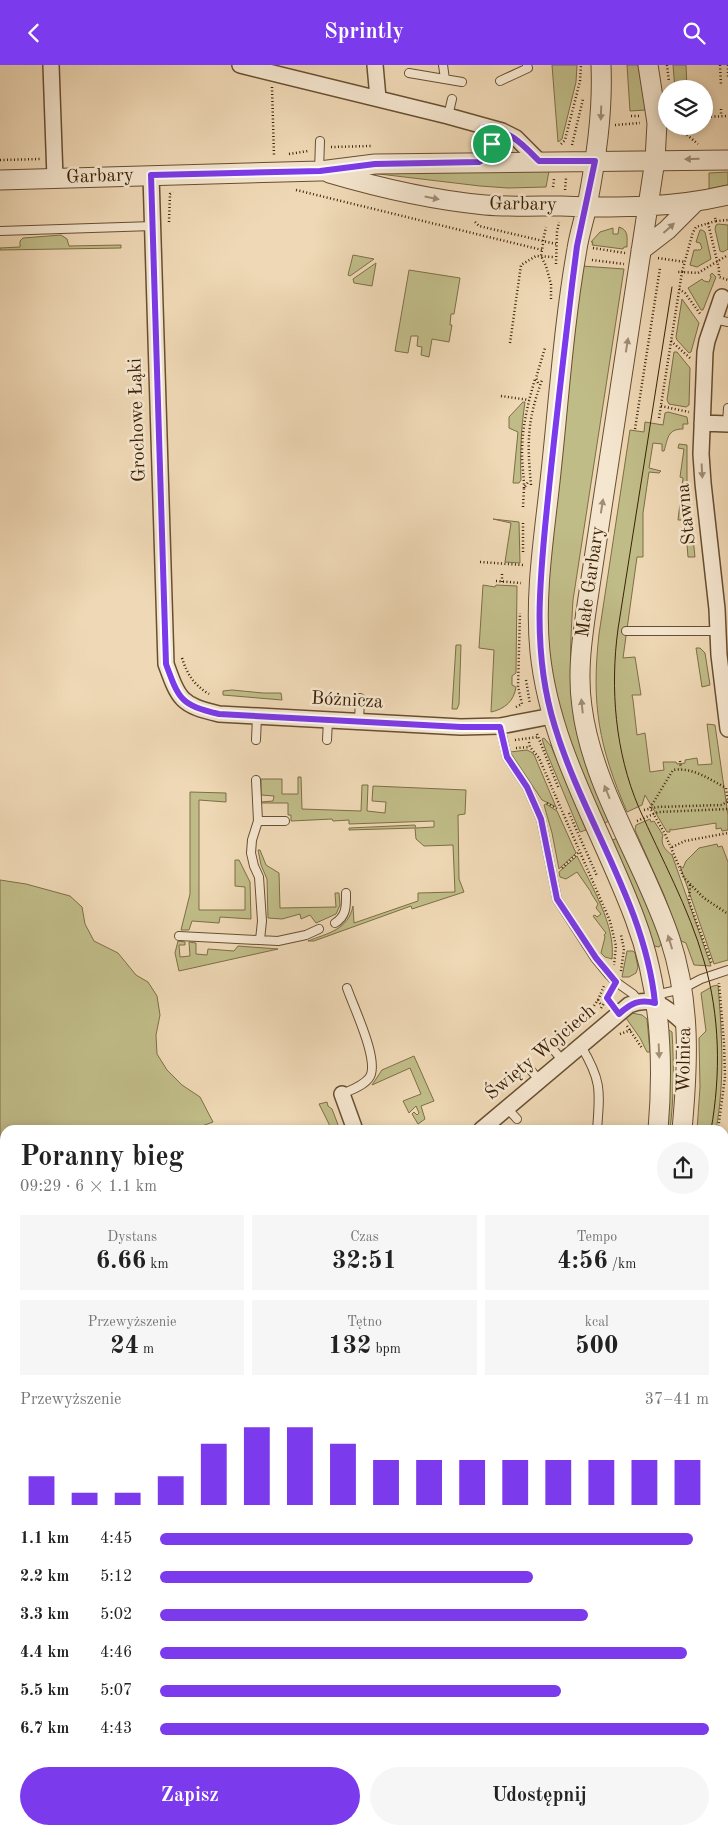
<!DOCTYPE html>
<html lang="pl">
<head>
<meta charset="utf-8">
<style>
	:root { --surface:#fff; --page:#f6f6f6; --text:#222; --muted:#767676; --accent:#7c3aed }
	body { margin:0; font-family:"Old Standard TT",serif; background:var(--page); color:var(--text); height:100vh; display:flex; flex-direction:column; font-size:19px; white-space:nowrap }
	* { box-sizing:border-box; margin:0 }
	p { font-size:16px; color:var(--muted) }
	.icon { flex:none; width:28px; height:28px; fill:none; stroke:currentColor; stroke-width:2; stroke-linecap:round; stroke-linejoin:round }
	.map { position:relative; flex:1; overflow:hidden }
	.panel { position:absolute; left:0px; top:1060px; width:729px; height:710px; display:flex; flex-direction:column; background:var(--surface); border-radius:15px 15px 0 0; box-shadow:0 2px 8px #0003 }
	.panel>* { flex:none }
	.fabs { position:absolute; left:658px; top:15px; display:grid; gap:10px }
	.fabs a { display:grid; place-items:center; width:55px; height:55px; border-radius:50%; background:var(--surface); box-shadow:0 2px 8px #0003; font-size:25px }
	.pin { position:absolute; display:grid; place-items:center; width:42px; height:42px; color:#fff; margin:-21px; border:2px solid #fff; border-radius:50%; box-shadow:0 1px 5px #0007 }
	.round { display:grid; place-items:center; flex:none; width:52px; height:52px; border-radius:26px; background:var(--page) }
	.head { display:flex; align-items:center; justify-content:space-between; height:85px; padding:0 20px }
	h1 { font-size:28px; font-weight:700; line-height:38px }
	.metrics { display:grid; grid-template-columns:repeat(3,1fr); gap:8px; height:85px; padding:5px 20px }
	.metrics div { display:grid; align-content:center; border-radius:0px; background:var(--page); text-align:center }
	.metrics b { font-size:25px; font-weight:700 }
	.metrics small { font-size:14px; font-weight:400 }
	.metrics p { font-size:14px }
	.chart { height:140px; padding:10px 20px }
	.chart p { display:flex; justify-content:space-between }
	.chart svg { width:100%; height:90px; margin-top:5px; stroke:var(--accent); stroke-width:6 }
	.action { display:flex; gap:10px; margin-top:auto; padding:10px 20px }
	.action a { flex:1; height:58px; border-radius:30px; background:var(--accent); color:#fff; font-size:20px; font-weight:700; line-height:58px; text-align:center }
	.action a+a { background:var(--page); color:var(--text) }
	ul { padding:0 20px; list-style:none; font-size:16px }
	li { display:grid; grid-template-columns:80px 60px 1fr; align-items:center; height:38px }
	li i { height:12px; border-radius:6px; background:var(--accent) }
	header { display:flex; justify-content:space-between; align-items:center; height:65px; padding:0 20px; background:var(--accent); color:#fff; font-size:22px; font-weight:700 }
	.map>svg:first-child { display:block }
	.green { fill:#c0bc88; stroke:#7e6e46 }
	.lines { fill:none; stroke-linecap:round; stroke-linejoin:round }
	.service-casing { stroke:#684f31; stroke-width:10 }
	.minor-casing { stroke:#684f31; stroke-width:18 }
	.tertiary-casing { stroke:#684f31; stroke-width:21 }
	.path { stroke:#3b2105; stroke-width:2.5; stroke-dasharray:1 2.5; stroke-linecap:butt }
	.service { stroke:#f5e6cf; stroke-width:8 }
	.minor { stroke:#f5e6cf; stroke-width:15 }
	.tertiary { stroke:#f5e6cf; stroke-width:19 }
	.tram { stroke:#3b2105; stroke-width:1 }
	.oneway { fill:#a18d74 }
	.route-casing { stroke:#fff; stroke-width:10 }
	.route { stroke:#7c3aed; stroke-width:6 }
	.labels { text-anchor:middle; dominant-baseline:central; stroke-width:5; stroke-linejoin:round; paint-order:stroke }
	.street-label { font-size:19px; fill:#3b2105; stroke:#f5e6cf }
</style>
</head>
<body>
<header><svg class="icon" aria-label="back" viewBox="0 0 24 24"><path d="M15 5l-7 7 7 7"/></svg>Sprintly<svg class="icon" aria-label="search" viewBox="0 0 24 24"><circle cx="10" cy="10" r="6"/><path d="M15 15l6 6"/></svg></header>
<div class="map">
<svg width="728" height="1770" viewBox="0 0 728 1770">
	<rect width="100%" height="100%" fill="#efd8b5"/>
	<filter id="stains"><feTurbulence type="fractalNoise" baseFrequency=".004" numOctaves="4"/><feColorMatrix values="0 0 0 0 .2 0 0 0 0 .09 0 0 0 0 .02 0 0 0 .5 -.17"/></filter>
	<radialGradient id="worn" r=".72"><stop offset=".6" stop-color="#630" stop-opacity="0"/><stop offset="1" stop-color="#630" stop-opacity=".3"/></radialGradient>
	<path class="green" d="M552,0H577L576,17L562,74L558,77Z
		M627,0H638L646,45L630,46Z
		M673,0H686L687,24H675Z
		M549,106L546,122L508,123L480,121L371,108Z
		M728,107V120L709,124V108Z
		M718,159L728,160V184L723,187L720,186L715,164L716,160Z
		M619,162C629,165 627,173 627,182H624L623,184L592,180L593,177H591L600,167L613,163V169H618Z
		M700,165H702L705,167L711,194L697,202L690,200L694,185H700L702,183L700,178L696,177Z
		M61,170L67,174L69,181L121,180V183L0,185V183L20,182V176L23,173Z
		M353,190L374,194L350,211L348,210Z
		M376,198L372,221L354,218L353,214Z
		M582,201L624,204L573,535C570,585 567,636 581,684C589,708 600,732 611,755L603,759L561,656L548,591L547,535L557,414Z
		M409,205L460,213L454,249H451L450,260H452L449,277L432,274L429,292L421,290L422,282L417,281L418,271H411L408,288L395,286Z
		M712,208L716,212L703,245H701L688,223L702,214L704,216L709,217L711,212L710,210Z
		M682,234L699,258L691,287L689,288L677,275L676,272Z
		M674,287H677L690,303L689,340L686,342L669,339L667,335Z
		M523,337H525C521,363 520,388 521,415L519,418H513L518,367L509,363V352Z
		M668,347L687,352L688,359H683V364C667,364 668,374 664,386H662V379L653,378L649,403L661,406L659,408L649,407L643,448V492H637L623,593L635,592L641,630H632L633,635L637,670L645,668L650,707L664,705L663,697H676L677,699L685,698V695L697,693L698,700L712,699L707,659L715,660L728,750V765L722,766L721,763L716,764V758L672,765L670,764V767H667L645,730L642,740L627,747C599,682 591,640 599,569L630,365L644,367L645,357L663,360L665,348Z
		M679,379L687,380V415L695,492H688L686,466H683V455H678L683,413L680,412L684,384L678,383Z
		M493,454L519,457L520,498L505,497L511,458Z
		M483,520L495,522L496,520L517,521L516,608L512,611V620L516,622C514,636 505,644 491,647L494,585L479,583Z
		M456,580H461L459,639L457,644H452Z
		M696,583H700L705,588L710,620L702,622Z
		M232,625L263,628H281L282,635L223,630V626Z
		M544,673L551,681L586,765L580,767L546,686L542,674Z
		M527,685L533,688L535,692L556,742L542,735L510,687Z
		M298,712H301L302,744L361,746L362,720H368L367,746L385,748L386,737L372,736L373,721L466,725L465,749L458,750L459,814L464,827L412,844L411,841L314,876H308C328,868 348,865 353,841L354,858L418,836V828L455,827L453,780L424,781L416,774L415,763L349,765V763L415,760L416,763L434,762V756L349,759V755L333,756L332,754L291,756V750H288V738H262L261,737L273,736L274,731L261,730V714H282V729H298Z
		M190,727L226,728V737L199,735V845H245V822L235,821V795H239L250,817L251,854L220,852L219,858L192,856L189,865H181L190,829Z
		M546,739L557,746L576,788L559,804L552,768L544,740Z
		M650,754L651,757L654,756L663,770C660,779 665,785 672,790L711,901L694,900L686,878L681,876L664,830L635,765L636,760Z
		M618,773L650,844L662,878L659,882L654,881L646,858L610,776Z
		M717,779L718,782L722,781L728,797V895L714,899L680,801L683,803L686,796L699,783Z
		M258,785H260L266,800L279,808L280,843L336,842L335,828H339L340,840L336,849L316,858L310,850L301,854L300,849L282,854L268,853L267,814L261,800Z
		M577,791C591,820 616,861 612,894L605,892L601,888L605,872L604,870L606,868L593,851L595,850L597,852L601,849L596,843L598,839L591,828V827L577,807L566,814L560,812L559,807Z
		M0,815L26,819L70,831L82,842L85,859L94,876L118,888L136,910L148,917L157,931L160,950L156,970L157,989L167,1005L182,1020L200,1032L213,1057L191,1065H5V1175L0,1160Z
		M178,876L185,877V880H179L180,892L190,891L189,877L196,878V889L207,890L208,884L234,886L238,881L278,884L179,906L175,888Z
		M627,886H633L635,888L638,902L636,908L629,912H622Z
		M718,920C722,971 725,1014 716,1065H697L700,1022L699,973L706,966L701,928L713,921Z
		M632,948L642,950L647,954L650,987H647L640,973L626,953Z
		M666,963L672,967C674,1000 674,1032 670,1065H666Z
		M414,991L434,1036L421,1041L425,1054L418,1059L412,1049L414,1047L417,1050L419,1048L416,1041L409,1048L403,1036L421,1029L410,1003L372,1020L382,1005Z
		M327,1037L328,1041L332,1044L340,1065H332L319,1039Z
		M0,1243L5,1259V1333L0,1335Z
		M5,1368V1425L0,1427V1369Z
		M5,1434V1643L0,1644V1436Z
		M0,1703H5V1716L1,1717L5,1731V1765H15L17,1770H0Z"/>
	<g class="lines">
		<g class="service-casing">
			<path id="service" d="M443,0L445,14
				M409,8L462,17
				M500,16L528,3L527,0
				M448,51L452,34
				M319,106L320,76
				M0,166L153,161
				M713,254L728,257
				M727,359L728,343
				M626,566H718
				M359,656L360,633
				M500,661L507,692L527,722L541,754L557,834L595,893L609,910L616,917L633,929L639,936
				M256,675L257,651
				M327,675L328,655
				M256,715L258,756L252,775L251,788L254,801L259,812L262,856L260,875
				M258,756H285
				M335,858C347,851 346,840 346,828
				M179,871L278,876L306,870L319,864
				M655,930L682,924L701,914L728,905
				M581,981C602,1016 600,1026 597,1065
				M552,983L562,995
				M529,1003L539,1015
				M342,1029C351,1025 363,1021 369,1013C381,998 353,941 347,923
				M507,1043L517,1054"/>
		</g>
		<g class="minor-casing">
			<path id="minor" d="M51,0L55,113
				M240,0L448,51L502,66L516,73L539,96
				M375,0L378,33
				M479,97C496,89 494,76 485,62
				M151,110L166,599C179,635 181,640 219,649L461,662L500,661L552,651
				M722,232L707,276L705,287L701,389L703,418L717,544L719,590L728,664
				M702,358L728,359
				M342,1029L355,1065
				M481,1065L629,940C655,929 669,945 687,961
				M724,1108L728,1109
				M724,1257L728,1258
				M0,1357L5,1355
				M724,1463L728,1464
				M724,1516L728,1517
				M611,1765L617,1770"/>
		</g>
		<g class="tertiary-casing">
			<path id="tertiary" d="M601,0C603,48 596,94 587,141C584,155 579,170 577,184C564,257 559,333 551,407C545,466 534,528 540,587C550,684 602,765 635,854C660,920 664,995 658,1065
				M648,0L657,58L655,95L587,540C582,574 577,608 582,642C592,722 645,798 670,874C691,938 688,1000 682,1065
				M329,108C380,123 432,135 485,140C510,142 536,141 561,141C618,143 673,143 728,130
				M0,115L320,106L375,99L728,95
				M641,185L667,165L695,137
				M551,1770L552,1765
				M594,1770L596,1765"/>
		</g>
		<path class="path" d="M667,0L669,17
			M720,0L721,21
			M728,0V14
			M272,22L274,91
			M721,44V51
			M631,51H640
			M704,52L728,51
			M615,60L640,58
			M676,61L698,79
			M561,79L565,75L580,16L581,0
			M572,80L583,34
			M331,82L371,81
			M289,89L308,86
			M0,95L41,94
			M553,122L554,114
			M296,125L542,185
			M565,125L566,113
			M715,153L716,156L696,162L693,167L682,207L698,208L728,190
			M716,156L728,155
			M169,157L170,129L173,127
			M475,157L479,161L556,179
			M708,158L719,204V212L728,215
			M543,176L546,162
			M543,179L541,191L546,201L551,219V236
			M593,183L625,188
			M658,193L685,197
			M592,195L624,199
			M556,199L557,167L559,157
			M679,224L685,228L701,250
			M671,276L690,293
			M510,278L521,200L536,191L553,192
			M538,318L536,313L545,283
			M501,331L529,335
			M661,341L689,347
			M659,353L682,207H678
			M635,364L660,203
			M531,420C527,377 527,356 542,315
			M524,423C524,411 522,400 522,388C522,362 528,338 535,314
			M523,442L524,423L528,417
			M523,458V488
			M480,497L523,500
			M496,516L521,518
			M502,517V509
			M182,593C187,609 194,620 209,629
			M526,615L530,639
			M516,642L522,639L518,622L520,548
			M537,669L559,724
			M515,675L538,672
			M529,677L530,682L539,693L610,856L616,881L614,900
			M516,683L530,682
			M680,696L681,703
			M547,738L559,745
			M728,738L726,723C709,714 693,702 673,705L650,743L665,769L684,813L704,833L728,849
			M644,745L657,742L722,740L728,736
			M569,748L597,811
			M637,756L658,747L728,744
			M672,782L685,776L728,768
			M562,803L579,787
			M690,820L689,836L712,899
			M621,906L624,884L621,870
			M598,935L604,921
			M601,943L611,927
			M582,958L598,935L601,940
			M627,961L642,983
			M620,969L631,965
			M718,1065L725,1012L724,978L719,918
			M724,1149H728
			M724,1174L725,1159
			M724,1277H728
			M0,1340L5,1338
			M0,1432L5,1430
			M724,1489L728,1490
			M727,1539V1533
			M724,1576L728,1581
			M724,1606L727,1604L728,1596
			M632,1765L638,1770
			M640,1765L646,1770
			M0,1769V1770
			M514,1769L521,1770
			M528,1770L529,1765"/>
		<use href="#service" class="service"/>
		<use href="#minor" class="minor"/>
		<use href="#tertiary" class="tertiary"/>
		<path class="tram" d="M672,222L618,564C610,623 615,687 639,743C661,793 689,843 704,896C720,951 721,1009 711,1065
			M724,1216L728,1219
			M724,1226L728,1228"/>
	</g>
	<defs><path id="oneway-solid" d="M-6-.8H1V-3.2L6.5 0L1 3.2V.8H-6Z" transform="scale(1.25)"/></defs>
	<g class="oneway">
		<use href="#oneway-solid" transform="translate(601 48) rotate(92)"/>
		<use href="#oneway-solid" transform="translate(692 94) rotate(179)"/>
		<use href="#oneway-solid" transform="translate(432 133) rotate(11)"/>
		<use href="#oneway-solid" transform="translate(669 163) rotate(-42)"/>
		<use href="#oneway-solid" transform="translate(627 280) rotate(-81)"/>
		<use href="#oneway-solid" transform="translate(702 406) rotate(87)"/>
		<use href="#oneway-solid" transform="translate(602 441) rotate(-81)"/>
		<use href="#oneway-solid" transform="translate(582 641) rotate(-96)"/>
		<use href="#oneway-solid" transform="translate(607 727) rotate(-112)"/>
		<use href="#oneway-solid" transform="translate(670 877) rotate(-107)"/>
		<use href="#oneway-solid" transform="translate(659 986) rotate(87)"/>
	</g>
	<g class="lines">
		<g class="route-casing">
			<path id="route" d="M485,62C512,67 521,78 539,96H595L577,181L572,220C564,288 556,355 549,423C541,503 530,583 555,662C583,755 645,839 655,938C639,934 631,938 619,949L607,933L616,917L596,893L557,834L541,754L527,722L507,692L500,662H461L219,649C181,640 179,635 166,599L151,110L320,106L375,99L479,97C496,89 494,76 485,62Z"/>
		</g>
		<use href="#route" class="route"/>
	</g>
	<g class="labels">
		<g class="street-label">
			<text transform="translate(100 112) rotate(-2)">Garbary</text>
			<text transform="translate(523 140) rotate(1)">Garbary</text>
			<text transform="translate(138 355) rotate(-92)">Grochowe Łąki</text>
			<text transform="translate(687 449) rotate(-96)">Stawna</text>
			<text transform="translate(591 517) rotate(-82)">Małe Garbary</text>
			<text transform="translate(347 636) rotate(3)">Bóżnicza</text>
			<text transform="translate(541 988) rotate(-40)">Święty Wojciech</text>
			<text transform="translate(685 995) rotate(-89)">Wolnica</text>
		</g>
	</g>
	<rect width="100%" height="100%" filter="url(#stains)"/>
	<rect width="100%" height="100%" fill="url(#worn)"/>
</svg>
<div class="fabs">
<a><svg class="icon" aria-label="layers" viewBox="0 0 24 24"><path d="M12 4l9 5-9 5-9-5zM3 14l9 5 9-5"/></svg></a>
</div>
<div class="pin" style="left:492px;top:79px;background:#1e9e55"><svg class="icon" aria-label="arrive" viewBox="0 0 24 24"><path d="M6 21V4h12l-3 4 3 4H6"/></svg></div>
<section class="panel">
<div class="head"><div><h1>Poranny bieg</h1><p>09:29 · 6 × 1.1 km</p></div><a class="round"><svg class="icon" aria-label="share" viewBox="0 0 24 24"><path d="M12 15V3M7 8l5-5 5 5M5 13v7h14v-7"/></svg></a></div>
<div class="metrics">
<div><p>Dystans</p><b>6.66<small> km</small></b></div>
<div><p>Czas</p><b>32:51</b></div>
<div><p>Tempo</p><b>4:56<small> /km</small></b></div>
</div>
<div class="metrics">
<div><p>Przewyższenie</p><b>24<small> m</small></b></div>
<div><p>Tętno</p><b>132<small> bpm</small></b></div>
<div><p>kcal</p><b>500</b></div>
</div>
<div class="chart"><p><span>Przewyższenie</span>37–41 m</p>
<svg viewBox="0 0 160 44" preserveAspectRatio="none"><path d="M5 44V30M15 44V38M25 44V38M35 44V30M45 44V14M55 44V6M65 44V6M75 44V14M85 44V22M95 44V22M105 44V22M115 44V22M125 44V22M135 44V22M145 44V22M155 44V22"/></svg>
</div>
<ul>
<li><b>1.1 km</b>4:45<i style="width:97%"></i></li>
<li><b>2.2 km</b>5:12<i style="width:68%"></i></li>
<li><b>3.3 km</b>5:02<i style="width:78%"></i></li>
<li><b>4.4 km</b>4:46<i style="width:96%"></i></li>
<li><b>5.5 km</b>5:07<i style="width:73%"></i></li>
<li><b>6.7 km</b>4:43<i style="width:100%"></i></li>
</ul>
<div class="action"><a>Zapisz</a><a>Udostępnij</a></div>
</section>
</div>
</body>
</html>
